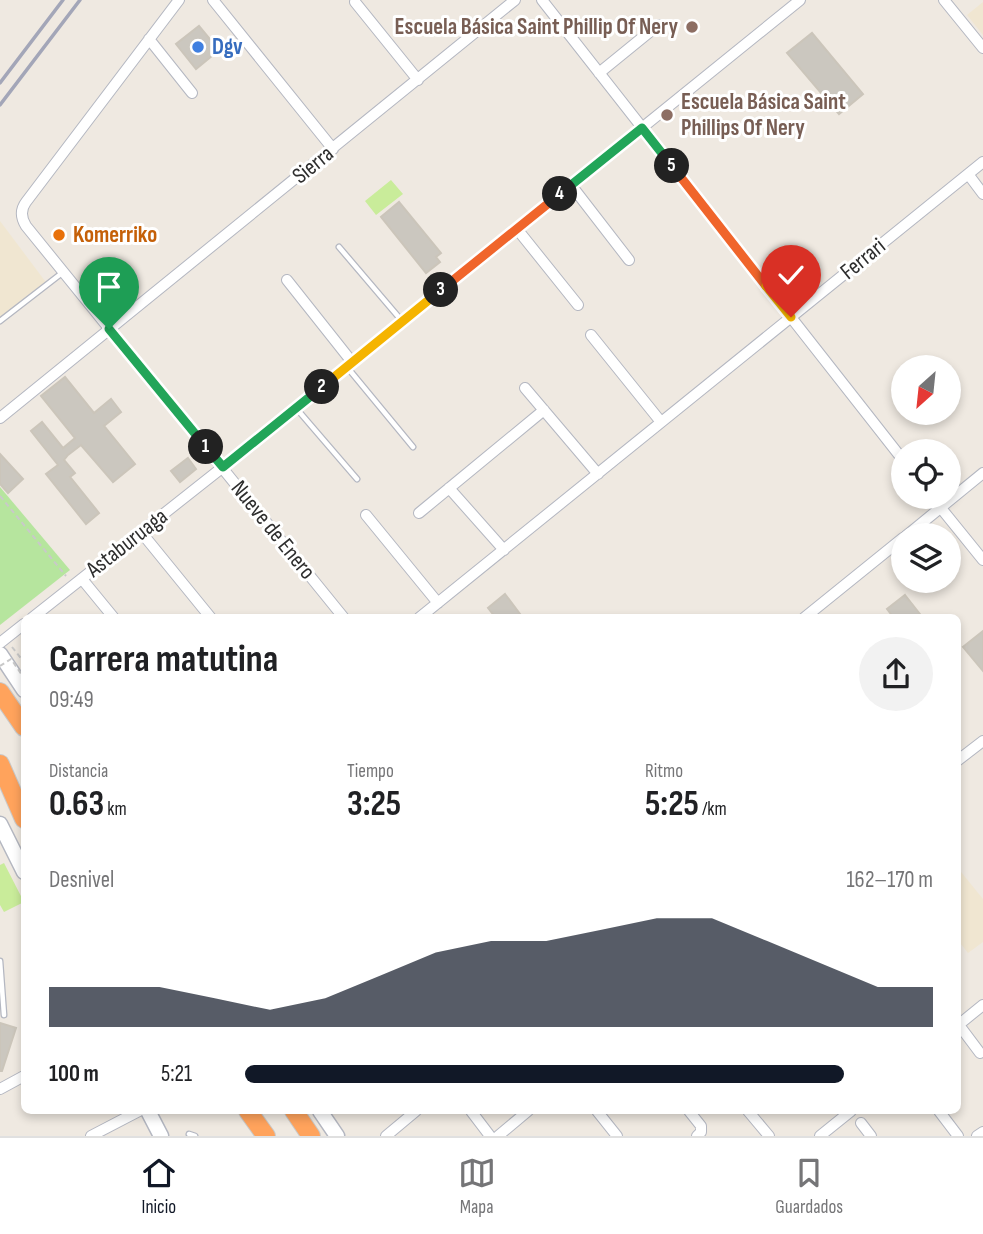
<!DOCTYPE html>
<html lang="es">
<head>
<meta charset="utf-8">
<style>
	:root { --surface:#fff; --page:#f2f2f2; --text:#202124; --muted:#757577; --line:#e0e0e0; --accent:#111827 }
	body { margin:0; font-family:"Sofia Sans Condensed",sans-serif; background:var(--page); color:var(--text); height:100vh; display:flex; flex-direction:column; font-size:26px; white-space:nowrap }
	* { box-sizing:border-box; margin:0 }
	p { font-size:23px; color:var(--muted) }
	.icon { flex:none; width:38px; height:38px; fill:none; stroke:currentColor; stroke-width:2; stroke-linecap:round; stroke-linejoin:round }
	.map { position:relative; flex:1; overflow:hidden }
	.sheet { position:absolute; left:21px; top:614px; width:940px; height:500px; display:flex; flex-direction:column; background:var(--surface); border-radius:10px; box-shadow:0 4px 10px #0003 }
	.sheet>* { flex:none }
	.needle { width:46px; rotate:207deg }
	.fabs { position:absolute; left:891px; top:355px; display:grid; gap:14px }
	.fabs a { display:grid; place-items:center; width:70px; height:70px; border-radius:50%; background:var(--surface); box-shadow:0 4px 10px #0003; font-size:35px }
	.pin { position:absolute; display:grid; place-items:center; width:60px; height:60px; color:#fff; margin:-72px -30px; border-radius:50% 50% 50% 0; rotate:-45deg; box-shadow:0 0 7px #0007 }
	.pin .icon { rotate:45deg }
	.km { position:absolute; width:35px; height:35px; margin:-18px; border-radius:50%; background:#222; color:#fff; font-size:19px; line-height:35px; text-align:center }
	.round { display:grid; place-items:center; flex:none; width:74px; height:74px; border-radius:37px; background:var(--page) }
	.overview { display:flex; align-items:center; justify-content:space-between; height:119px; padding:0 28px }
	h1 { font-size:38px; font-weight:700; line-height:52px }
	.figures { display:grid; grid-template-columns:repeat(3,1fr); gap:10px; height:119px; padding:7px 28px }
	.figures div { display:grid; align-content:center }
	.figures b { font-size:35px; font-weight:700 }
	.figures small { font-size:19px; font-weight:400 }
	.figures p { font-size:19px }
	.chart { height:196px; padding:14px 28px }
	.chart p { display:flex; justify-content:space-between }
	.chart svg { width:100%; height:126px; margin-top:7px; fill:var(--accent); opacity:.7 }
	ul { padding:0 28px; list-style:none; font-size:23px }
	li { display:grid; grid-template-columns:112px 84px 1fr; align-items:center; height:52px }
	li i { height:18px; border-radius:9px; background:var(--accent) }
	.tab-bar { display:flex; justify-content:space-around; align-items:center; height:98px; border-top:2px solid var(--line); background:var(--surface); font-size:19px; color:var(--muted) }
	.tab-bar a { display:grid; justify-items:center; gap:4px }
	.tab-bar .current { color:var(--accent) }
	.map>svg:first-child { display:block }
	.education { fill:#f0e6d1 }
	.green { fill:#b6e59e }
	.pitch { fill:#c9ec9a }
	.building { fill:#cbc7bf; stroke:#cbc5ba; stroke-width:2 }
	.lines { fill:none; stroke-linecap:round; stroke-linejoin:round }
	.lane-casing { stroke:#b4b7c1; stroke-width:7 }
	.street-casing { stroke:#b4b7c1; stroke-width:12 }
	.secondary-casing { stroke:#b4b7c1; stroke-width:17 }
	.highway-casing { stroke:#c9c9c9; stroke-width:20 }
	.path { stroke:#c9c9c9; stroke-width:2; stroke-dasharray:5 3.5; stroke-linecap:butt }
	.lane { stroke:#fff; stroke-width:4.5 }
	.street { stroke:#fff; stroke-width:10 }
	.secondary { stroke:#fff; stroke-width:14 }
	.highway { stroke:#ffa35c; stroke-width:18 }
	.rail { stroke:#a3a6b8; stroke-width:3.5 }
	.path-bridge { stroke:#c9c9c9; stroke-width:2; stroke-dasharray:5 3.5; stroke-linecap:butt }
	.split-1-casing { stroke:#fff; stroke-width:14 }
	.split-2-casing { stroke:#fff; stroke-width:14 }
	.split-3-casing { stroke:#fff; stroke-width:14 }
	.split-4-casing { stroke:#fff; stroke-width:14 }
	.split-5-casing { stroke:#fff; stroke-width:14 }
	.split-6-casing { stroke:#fff; stroke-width:14 }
	.split-7-casing { stroke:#fff; stroke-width:14 }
	.split-1 { stroke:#22a559; stroke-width:9 }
	.split-2 { stroke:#22a559; stroke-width:9 }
	.split-3 { stroke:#f5b400; stroke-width:9 }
	.split-4 { stroke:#f0652b; stroke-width:9 }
	.split-5 { stroke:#22a559; stroke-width:9 }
	.split-6 { stroke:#f0652b; stroke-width:9 }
	.split-7 { stroke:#f5b400; stroke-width:9 }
	.education-dot { fill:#8d6e63; stroke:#fff; stroke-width:2.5 }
	.shop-dot { fill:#3f7fe0; stroke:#fff; stroke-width:2.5 }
	.food-dot { fill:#e8710a; stroke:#fff; stroke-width:2.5 }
	.labels { text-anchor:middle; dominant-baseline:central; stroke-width:6; stroke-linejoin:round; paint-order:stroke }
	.education-label { font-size:23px; font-weight:bold; fill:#785e54; stroke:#fff; text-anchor:end }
	.shop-label { font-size:23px; font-weight:bold; fill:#366cbe; stroke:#fff; text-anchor:start }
	.street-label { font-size:23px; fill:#2e2e2e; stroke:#fff }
	.food-label { font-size:23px; font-weight:bold; fill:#c56008; stroke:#fff; text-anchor:start }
</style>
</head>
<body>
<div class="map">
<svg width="983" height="1136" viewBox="0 0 983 1136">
	<rect width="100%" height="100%" fill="#efe9e1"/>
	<path class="education" d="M983,2V35L967,15Z
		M0,221L48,285L0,325Z
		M957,867L983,899V942L968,953L957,939Z"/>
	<path class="green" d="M0,487L70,570L0,625Z"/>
	<path class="pitch" d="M391,180L403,194L376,215L365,201Z
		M4,863L24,902L4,912L0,905V865Z"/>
	<path class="building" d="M199,26L219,50L196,69L176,44Z
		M812,33L863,94L839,114L787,53Z
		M399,202L441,253L436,257L440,262L426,273L381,217Z
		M60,228L66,235L59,242L52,236Z
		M65,377L94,413L111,399L121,412L104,426L135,464L113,482L81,445L68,455L64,460L75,473L70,477L99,513L86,524L46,474L58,465L31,431L42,422L63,448L75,438L41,396Z
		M0,454L23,479L8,493L0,484Z
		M188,458L196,469L180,482L171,471Z
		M505,594L523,618H496L488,608Z
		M905,595L923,618H894L887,609Z
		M983,631V671L963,647Z
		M0,1023L16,1028L2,1071H0Z"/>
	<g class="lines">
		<g class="lane-casing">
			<path id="lane" d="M339,247L402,321
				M0,321L62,273
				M347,367L413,447
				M296,408L357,479
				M0,961L4,1015
				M189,1134L195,1136"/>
		</g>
		<g class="street-casing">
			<path id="street" d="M179,0L26,202C20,210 21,218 26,226L344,618
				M213,0L333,149
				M542,0L903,460
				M944,0L983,48
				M355,2L418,80
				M149,39L192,93
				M599,73L658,25
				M968,174L983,194
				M571,185L629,260
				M517,229L578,305
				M287,280L352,362
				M591,335L661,422
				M525,388L598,474
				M0,418L515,0
				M449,488L504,550
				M932,497L983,560
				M419,513L544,410
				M366,515L438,603
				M141,532L211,618
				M906,536L983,473
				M82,579L114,618
				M32,618L223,467L800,0
				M419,618L983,162
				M804,618L903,538
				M0,643L24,624
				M957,761L983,741
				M959,1025L980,1053
				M957,1026L983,1005
				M0,1089L24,1076
				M471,1111L490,1136
				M597,1111L617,1136
				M689,1111L701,1126V1132L697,1136
				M748,1111L769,1136
				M939,1111L958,1136
				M861,1123L871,1136
				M91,1136L139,1111
				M386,1136L416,1111
				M498,1136L528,1111
				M820,1136L851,1111
				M977,1136L983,1132"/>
		</g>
		<g class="secondary-casing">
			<path id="secondary" d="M0,654L24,690
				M0,824L24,872
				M148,1111L161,1136
				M320,1111L337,1136"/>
		</g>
		<g class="highway-casing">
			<path id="highway" d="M0,692L24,727
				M0,764L24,819
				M248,1111L266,1136
				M294,1111L311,1136"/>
		</g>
		<path class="path" d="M0,496L66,576
			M12,647L24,662"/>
		<use href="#lane" class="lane"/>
		<use href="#street" class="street"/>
		<use href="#secondary" class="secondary"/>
		<use href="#highway" class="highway"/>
		<path class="rail" d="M0,83L63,0
			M0,105L80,0"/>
		<path class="path-bridge" d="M0,666L11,659L24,678"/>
	</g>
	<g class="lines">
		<g class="split-1-casing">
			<path id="split-1" d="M109,329L206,447"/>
		</g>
		<g class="split-2-casing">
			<path id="split-2" d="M206,447L223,467L322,387"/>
		</g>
		<g class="split-3-casing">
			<path id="split-3" d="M322,387L441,290"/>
		</g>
		<g class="split-4-casing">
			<path id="split-4" d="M441,290L560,194"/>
		</g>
		<g class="split-5-casing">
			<path id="split-5" d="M560,194L642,128L672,166"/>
		</g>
		<g class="split-6-casing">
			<path id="split-6" d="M672,166L766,286"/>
		</g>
		<g class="split-7-casing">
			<path id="split-7" d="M766,286L791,317"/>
		</g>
		<use href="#split-1" class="split-1"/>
		<use href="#split-2" class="split-2"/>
		<use href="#split-3" class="split-3"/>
		<use href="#split-4" class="split-4"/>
		<use href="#split-5" class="split-5"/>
		<use href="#split-6" class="split-6"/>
		<use href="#split-7" class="split-7"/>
	</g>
	<g class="education-dot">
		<circle cx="692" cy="27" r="7"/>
		<circle cx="667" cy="115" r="7"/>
	</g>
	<circle class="shop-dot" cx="198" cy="47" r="7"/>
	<circle class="food-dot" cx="59" cy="235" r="7"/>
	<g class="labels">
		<g class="education-label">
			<text x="678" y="27">Escuela Básica Saint Phillip Of Nery</text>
			<text x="681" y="102" text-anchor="start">Escuela Básica Saint<tspan x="681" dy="26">Phillips Of Nery</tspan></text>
		</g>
		<g class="shop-label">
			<text x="212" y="47">Dgv</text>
		</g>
		<g class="street-label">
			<text transform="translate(313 165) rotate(-39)">Sierra</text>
			<text transform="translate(863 259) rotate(-39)">Ferrari</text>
			<text transform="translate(273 530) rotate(51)">Nueve de Enero</text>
			<text transform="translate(127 543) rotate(-38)">Astaburuaga</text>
		</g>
		<g class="food-label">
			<text x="73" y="235">Komerriko</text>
		</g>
	</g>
</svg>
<div class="fabs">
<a><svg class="needle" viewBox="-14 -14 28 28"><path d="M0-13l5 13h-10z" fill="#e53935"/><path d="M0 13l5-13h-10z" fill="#757577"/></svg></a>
<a><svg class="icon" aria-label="locate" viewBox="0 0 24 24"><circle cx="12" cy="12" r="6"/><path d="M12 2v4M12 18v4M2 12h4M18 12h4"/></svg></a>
<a><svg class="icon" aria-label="layers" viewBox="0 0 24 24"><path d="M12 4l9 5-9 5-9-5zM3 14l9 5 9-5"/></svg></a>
</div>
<div class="pin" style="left:109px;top:329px;background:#1e9e55"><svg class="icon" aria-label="arrive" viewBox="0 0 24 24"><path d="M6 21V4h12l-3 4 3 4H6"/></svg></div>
<div class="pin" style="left:791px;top:317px;background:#d93025"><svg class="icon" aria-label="check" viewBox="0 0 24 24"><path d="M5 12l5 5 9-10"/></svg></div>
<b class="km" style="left:206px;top:447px">1</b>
<b class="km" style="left:322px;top:387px">2</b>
<b class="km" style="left:441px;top:290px">3</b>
<b class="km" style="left:560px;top:194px">4</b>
<b class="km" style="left:672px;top:166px">5</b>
<section class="sheet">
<div class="overview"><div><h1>Carrera matutina</h1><p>09:49</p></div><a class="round"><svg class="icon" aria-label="share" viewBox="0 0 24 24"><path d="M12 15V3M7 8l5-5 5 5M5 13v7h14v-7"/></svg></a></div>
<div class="figures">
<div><p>Distancia</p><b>0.63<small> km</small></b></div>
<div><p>Tiempo</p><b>3:25</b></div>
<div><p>Ritmo</p><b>5:25<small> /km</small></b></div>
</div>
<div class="chart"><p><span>Desnivel</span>162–170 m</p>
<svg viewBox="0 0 160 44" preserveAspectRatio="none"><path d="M0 44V30L10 30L20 30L30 34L40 38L50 34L60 26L70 18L80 14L90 14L100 10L110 6L120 6L130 14L140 22L150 30L160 30V44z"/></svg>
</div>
<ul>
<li><b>100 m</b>5:21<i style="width:87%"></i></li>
</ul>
</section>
</div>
<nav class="tab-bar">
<a class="current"><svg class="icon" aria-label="home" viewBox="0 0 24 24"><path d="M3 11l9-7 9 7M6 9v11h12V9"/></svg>Inicio</a>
<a><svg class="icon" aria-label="map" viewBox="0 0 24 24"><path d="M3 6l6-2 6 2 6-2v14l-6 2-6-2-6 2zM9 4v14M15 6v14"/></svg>Mapa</a>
<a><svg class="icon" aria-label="saved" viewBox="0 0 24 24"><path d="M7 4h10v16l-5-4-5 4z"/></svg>Guardados</a>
</nav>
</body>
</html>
